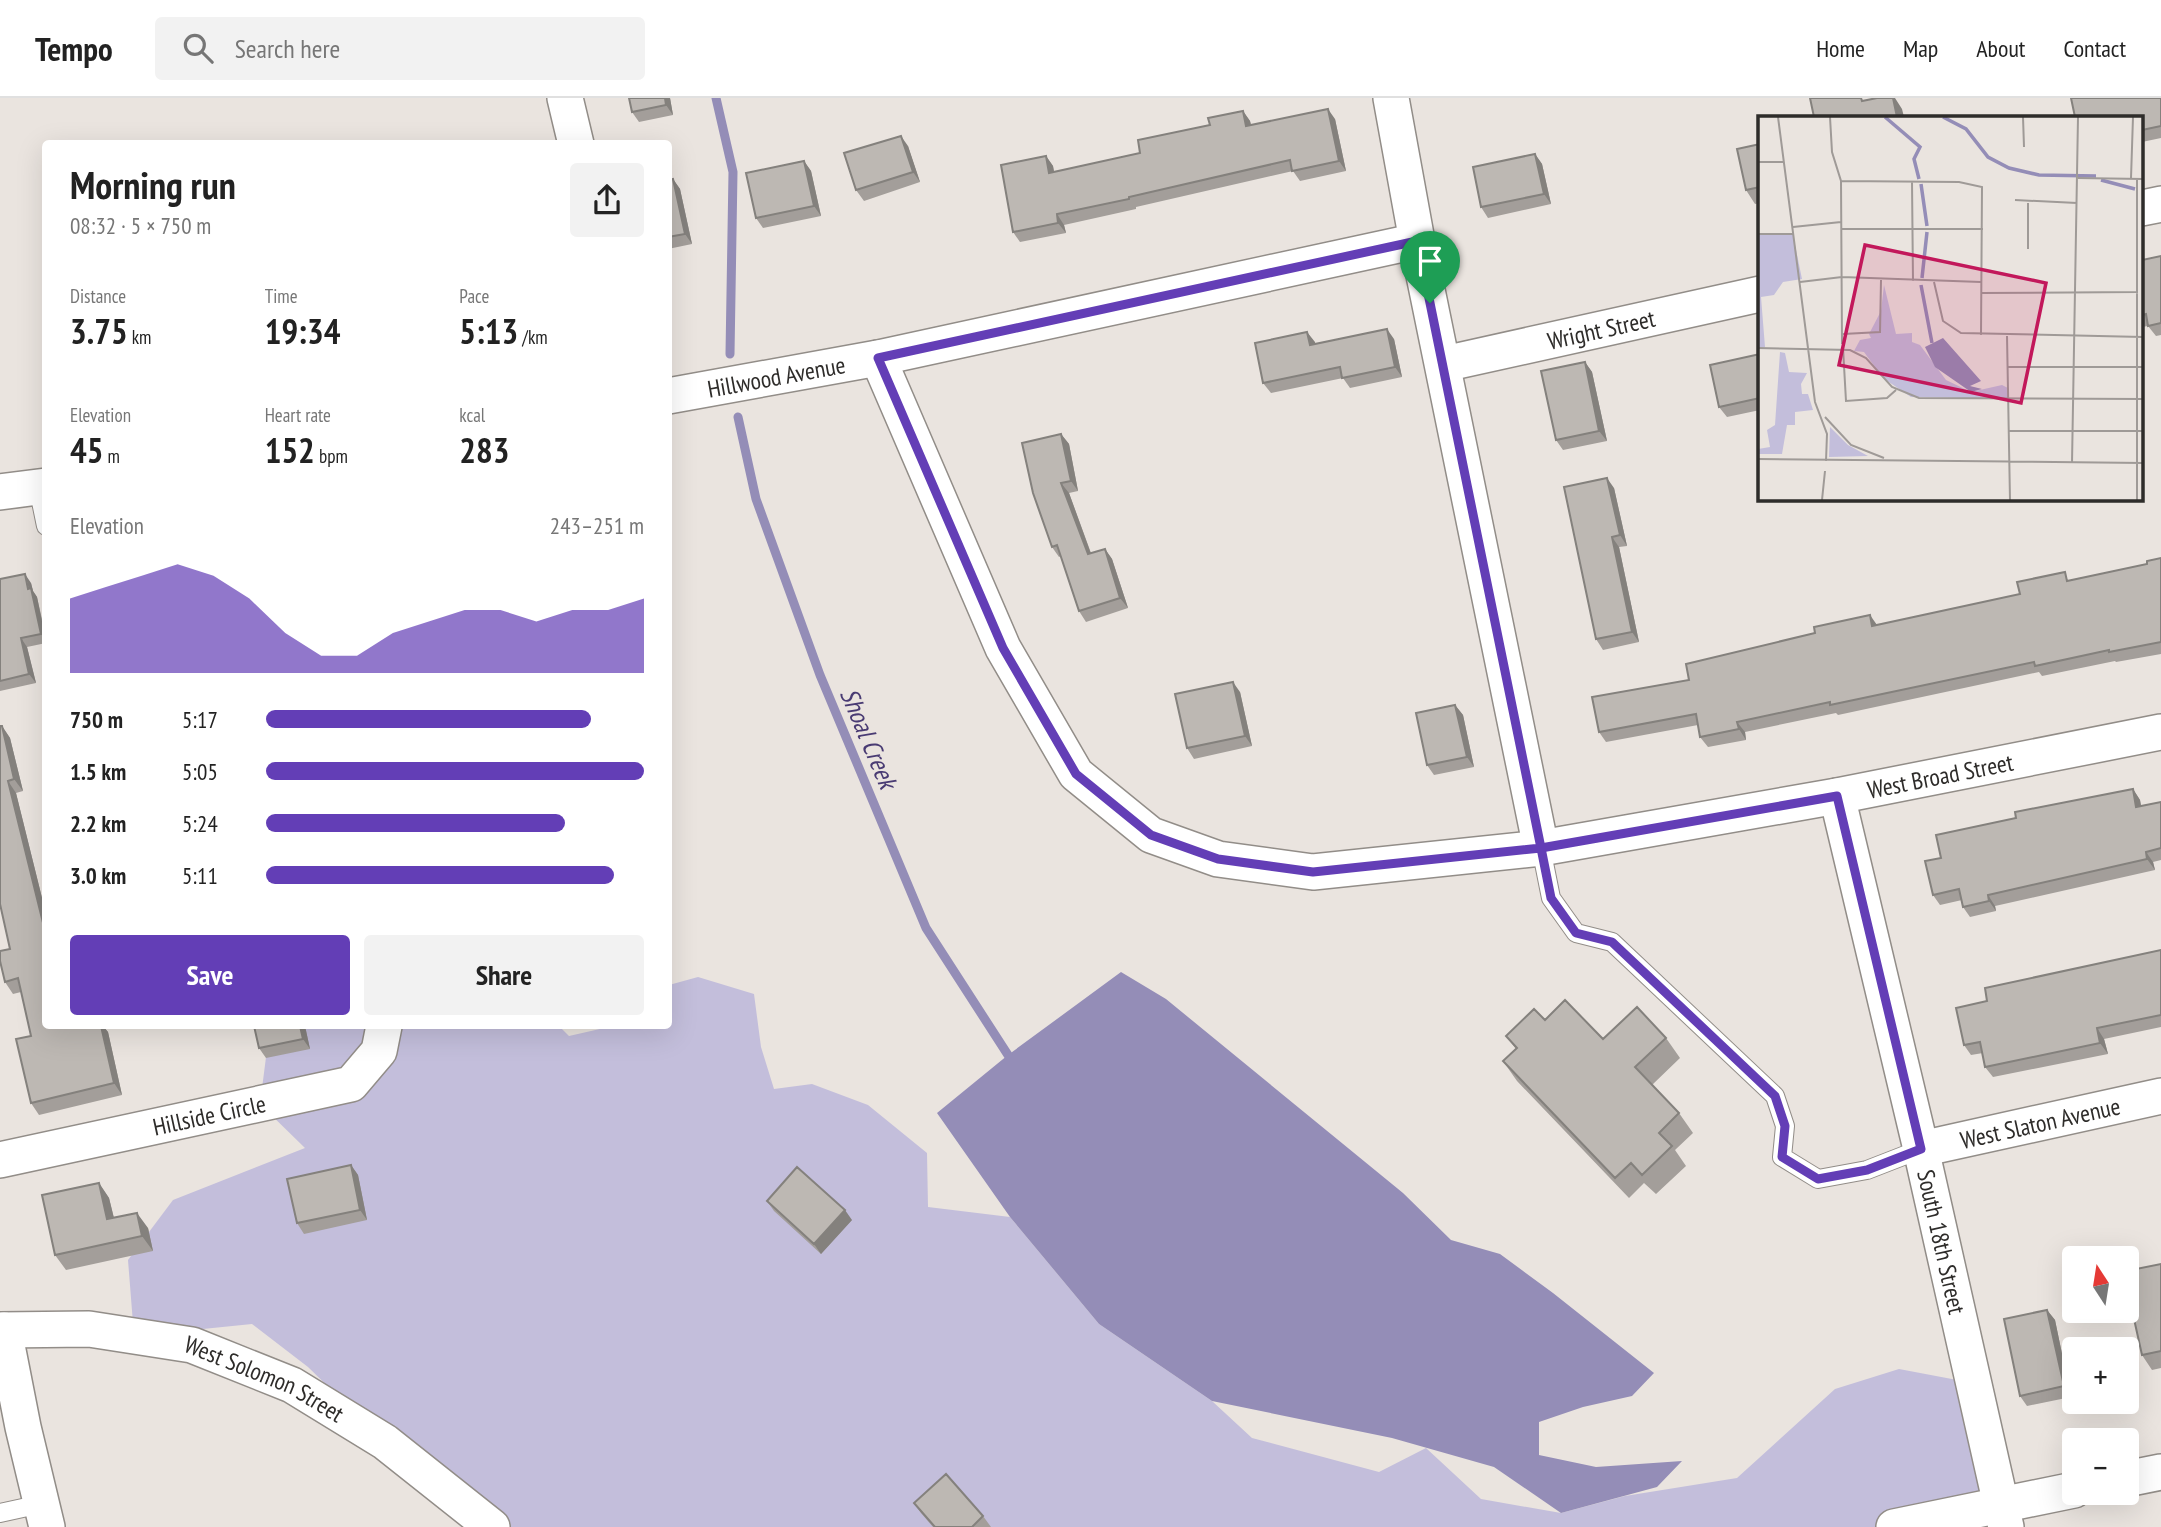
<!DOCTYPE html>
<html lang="en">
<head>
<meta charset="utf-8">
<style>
	:root { --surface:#fff; --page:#f2f2f2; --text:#222; --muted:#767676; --line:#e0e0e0; --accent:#633eb6 }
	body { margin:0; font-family:"PT Sans Narrow",sans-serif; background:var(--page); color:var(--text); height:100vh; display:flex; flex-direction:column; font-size:26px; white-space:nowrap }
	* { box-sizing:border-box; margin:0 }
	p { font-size:23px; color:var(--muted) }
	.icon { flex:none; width:38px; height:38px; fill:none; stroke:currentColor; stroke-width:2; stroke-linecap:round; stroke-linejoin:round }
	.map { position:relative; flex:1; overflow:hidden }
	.sheet { position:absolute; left:42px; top:42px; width:630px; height:889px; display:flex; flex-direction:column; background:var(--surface); border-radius:7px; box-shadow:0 7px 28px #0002 }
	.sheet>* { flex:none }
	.needle { width:46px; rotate:348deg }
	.fabs { position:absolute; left:2062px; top:1148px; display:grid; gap:14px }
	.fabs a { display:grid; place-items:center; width:77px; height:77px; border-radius:7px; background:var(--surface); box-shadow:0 7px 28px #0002; font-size:35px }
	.pin { position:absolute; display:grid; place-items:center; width:60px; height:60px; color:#fff; margin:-72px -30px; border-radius:50% 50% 50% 0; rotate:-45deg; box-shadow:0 0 7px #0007 }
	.pin .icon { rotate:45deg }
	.round { display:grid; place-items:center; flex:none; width:74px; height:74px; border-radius:7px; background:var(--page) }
	.head { display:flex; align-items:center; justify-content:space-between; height:119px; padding:0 28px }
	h1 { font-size:38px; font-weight:700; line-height:52px }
	.stats { display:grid; grid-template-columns:repeat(3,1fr); gap:10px; height:119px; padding:7px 28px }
	.stats div { display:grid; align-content:center }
	.stats b { font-size:35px; font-weight:700 }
	.stats small { font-size:19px; font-weight:400 }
	.stats p { font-size:19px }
	.chart { height:196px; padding:14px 28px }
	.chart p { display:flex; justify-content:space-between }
	.chart svg { width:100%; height:126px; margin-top:7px; fill:var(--accent); opacity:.7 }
	.cta { display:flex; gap:14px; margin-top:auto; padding:14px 28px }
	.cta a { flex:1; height:80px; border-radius:7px; background:var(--accent); color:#fff; font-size:28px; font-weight:700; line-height:80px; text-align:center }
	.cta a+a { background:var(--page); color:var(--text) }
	ul { padding:0 28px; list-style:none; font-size:23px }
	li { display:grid; grid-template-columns:112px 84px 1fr; align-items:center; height:52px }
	li i { height:18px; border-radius:9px; background:var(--accent) }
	header { display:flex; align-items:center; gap:42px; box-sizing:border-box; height:98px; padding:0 35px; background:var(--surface); border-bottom:2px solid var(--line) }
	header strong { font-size:33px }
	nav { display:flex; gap:38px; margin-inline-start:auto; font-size:24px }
	.search { width:490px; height:63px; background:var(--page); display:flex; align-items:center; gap:18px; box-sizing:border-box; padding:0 24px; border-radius:7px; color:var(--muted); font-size:26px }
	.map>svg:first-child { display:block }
	.green { fill:#c3bedb }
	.water { fill:#948db7 }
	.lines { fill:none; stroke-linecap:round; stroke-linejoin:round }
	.stream { stroke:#948db7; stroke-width:9 }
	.lane-casing { stroke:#928d88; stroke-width:20 }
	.street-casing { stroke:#928d88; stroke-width:38 }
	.lane { stroke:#fff; stroke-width:18 }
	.street { stroke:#fff; stroke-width:35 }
	.wall { fill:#a39e9a }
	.shaded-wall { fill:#84817d }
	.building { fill:#bdb8b3; stroke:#84817d; stroke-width:2 }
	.route-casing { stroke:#fff; stroke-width:14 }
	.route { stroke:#633eb6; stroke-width:9 }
	.labels { text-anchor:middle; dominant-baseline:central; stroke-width:7; stroke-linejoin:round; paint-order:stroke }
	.street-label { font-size:24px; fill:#2e2c2a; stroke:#eae4df }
	.water-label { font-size:26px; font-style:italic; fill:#493b73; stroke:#eae4df }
	.inset-river { fill:none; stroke:#948db7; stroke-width:3.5 }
	.inset-road { fill:none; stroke:#9f9a97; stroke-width:2 }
	.view { fill:#c2185b; fill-opacity:0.15; stroke:#c2185b; stroke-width:3.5 }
	.inset-edge { fill:none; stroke:#2e2c2a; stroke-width:3.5 }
</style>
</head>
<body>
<header>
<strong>Tempo</strong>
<div class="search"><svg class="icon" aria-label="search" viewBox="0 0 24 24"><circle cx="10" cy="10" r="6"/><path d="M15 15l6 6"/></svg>Search here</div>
<nav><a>Home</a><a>Map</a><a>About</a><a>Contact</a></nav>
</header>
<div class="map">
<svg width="2161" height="1429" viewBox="0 0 2161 1429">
	<rect width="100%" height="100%" fill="#eae4df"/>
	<path class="green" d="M698,879L754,896L761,949L774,991L812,986L868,1007L927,1055L928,1109L1010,1119L1099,1226L1212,1303L1252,1340L1379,1374L1426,1350L1481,1401L1561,1415L1625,1398L1737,1380L1835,1291L1899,1271L1973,1285L2001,1407L1894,1429H482L385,1344L308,1269L252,1226L134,1238L128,1162L173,1102L305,1050L260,1006L270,928H559L569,938L613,928H668L669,887Z"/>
	<path class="water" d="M1121,874L1166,901L1403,1095L1451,1142L1500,1156L1553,1195L1654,1275L1632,1298L1583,1309L1539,1324V1357L1596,1369L1682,1363L1657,1389L1561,1415L1494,1369L1392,1340L1212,1303L1099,1226L1010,1119L937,1015L1008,957Z"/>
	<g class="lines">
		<path class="stream" d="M716,0L733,74L730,256
			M738,319L756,401L820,577L926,830L1008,957"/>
		<g class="lane-casing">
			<path id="lane" d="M38,389L46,428
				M1541,750L1551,800L1576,835L1612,844L1775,998L1785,1028L1782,1059L1818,1081L1867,1072L1921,1051
				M0,1415L41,1406"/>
		</g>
		<g class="street-casing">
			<g id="street">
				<path d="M565,0L576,46"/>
				<path d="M1391,0L1417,143L1541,750"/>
				<path d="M2142,110L2161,106"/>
				<path id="s1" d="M878,260L1003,550L1076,676L1151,737L1218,761L1313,774L1541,750L1837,698L2161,634"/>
				<path id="s2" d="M1444,266L1760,196"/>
				<path id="s3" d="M668,298L878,260L1417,143"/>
				<path d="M0,394L46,388"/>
				<path id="s4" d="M1837,698L1921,1051L2006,1429"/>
				<path id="s5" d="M1921,1051L2161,998"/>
				<path id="s6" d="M0,1062L351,986L379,953L384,928"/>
				<path id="s7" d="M0,1232L89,1231L192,1247L292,1287L385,1344L492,1429"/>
				<path d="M4,1232L23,1329L47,1429"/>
				<path d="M2126,1381L2161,1374"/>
				<path d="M1894,1429L2074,1392"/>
			</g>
		</g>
		<use href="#lane" class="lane"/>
		<use href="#street" class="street"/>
	</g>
	<path class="wall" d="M670,0L673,17L639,24L632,14Z
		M2161,0V40L2142,44V19Z
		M1243,13L1250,23L1251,27L1335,21L1346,73L1300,83L1293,73L1136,109V111L1064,127L1066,135L1020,144L1013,134L1046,58L1053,68L1054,74L1140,55Z
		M1760,46V105L1755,106L1746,92Z
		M908,48L920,84L864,103L856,92Z
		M1535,56L1542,66L1551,106L1488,120L1481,109Z
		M804,63L811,73L821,118L763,130L756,120Z
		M673,81L680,91L692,146L668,151V82Z
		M2161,158V237L2156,238L2148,228L2142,229V162Z
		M1307,234L1315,246L1394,241L1402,279L1350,290L1343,280L1271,295L1263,285Z
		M1760,256V312L1727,319L1719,309Z
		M1585,264L1592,274L1607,343L1563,352L1556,342Z
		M1061,336L1069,346L1078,393L1069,395L1091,455L1105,451L1112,461L1128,510L1086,524L1079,513L1061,458L1059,459L1052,449Z
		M1614,390L1627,448L1619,449L1639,544L1603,552L1596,541Z
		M2161,460V556L2116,564L2115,563L2042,578L2039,574L1838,617L1836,615L1745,634L1746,642L1708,649L1700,639L1698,627L1606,644L1599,634L1689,582L1877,527L2020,496L2072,482L2147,466Z
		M0,481L31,485L33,493L37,499L46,539V545L27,549L36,585L0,593Z
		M1240,594L1252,648L1194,661L1187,650Z
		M1455,607L1463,617L1474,669L1434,677L1427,667Z
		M2,628L10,640L23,693L16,695L46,816V928H103L108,934L122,997L39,1017L31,1005V938L21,894L13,896L5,884L10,851Z
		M2133,691L2140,702L2141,708L2161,704V762L2153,764L2155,772L1995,808L1996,813L1970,819L1963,809L1962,802L1940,807L1933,797L1941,760L2016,720Z
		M2161,852V929L2104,941L2108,956L1993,979L1985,969L1983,955L1971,957L1964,947L1987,903Z
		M1545,922L1603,941L1666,940L1680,960L1652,987L1679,1015L1693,1035L1675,1052L1686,1068L1656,1096L1644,1085L1629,1100L1517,983L1503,963L1516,951L1506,938Z
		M254,928H305L310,951L266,960L259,950Z
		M351,1067L358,1077L367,1122L304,1136L297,1125Z
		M99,1085L109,1100L114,1120L148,1130L153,1153L66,1172L55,1157Z
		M767,1103L852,1122L821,1156L774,1113Z
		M2161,1166V1270L2152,1272L2142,1257Z
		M2047,1212L2055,1222L2071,1299L2027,1308L2020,1298Z
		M914,1405L983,1418L991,1429H933L921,1415Z"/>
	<path class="shaded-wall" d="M665,0H670L673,17L666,7Z
		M1893,0H1895L1902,11L1904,19H1897Z
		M1328,11L1335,21L1346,73L1339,63Z
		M1243,13L1250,23L1254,39L1246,28Z
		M901,38L908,48L920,84L913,74Z
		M1535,56L1542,66L1551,106L1544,96Z
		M1046,58L1053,68L1056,85L1049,75Z
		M804,63L811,73L821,118L814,108Z
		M673,81L680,91L692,146L685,136Z
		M1057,116L1064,127L1066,135L1058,125Z
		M1387,231L1394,241L1402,279L1395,269Z
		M1307,234L1315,244L1317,257L1310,247Z
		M1585,264L1592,274L1607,343L1599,333Z
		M1061,336L1069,346L1078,393L1071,383Z
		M1607,380L1614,390L1627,448L1620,437Z
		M1061,385L1069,395L1095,467L1088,456Z
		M1612,439L1619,449L1639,544L1632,534Z
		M1105,451L1112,461L1128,510L1120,500Z
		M25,476L31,485L33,493L37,499L46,543L41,536Z
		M1870,517L1877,527L1872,528Z
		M21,540L27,549L36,585L29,576Z
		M1233,584L1240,594L1252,648L1245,638Z
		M1455,607L1463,617L1474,669L1467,659Z
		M1737,624L1745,634L1746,642L1739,631Z
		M2,628L10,640L23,693L14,681Z
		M8,683L16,695L46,816V838Z
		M2133,691L2140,702L2143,719L2136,709Z
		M2146,754L2153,764L2155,772L2147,761Z
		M1988,797L1995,808L1996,813L1989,803Z
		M101,928H103L108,934L122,997L114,985Z
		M300,928H305L310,951L303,941Z
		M2097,930L2104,941L2108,956L2100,945Z
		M351,1067L358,1077L367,1122L360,1112Z
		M99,1085L109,1100L118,1137L107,1121Z
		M845,1112L852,1122L821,1156L814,1146Z
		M137,1115L148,1130L153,1153L142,1138Z
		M2047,1212L2055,1222L2071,1299L2064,1288Z"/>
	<path class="building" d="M629,0H665L666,7L632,14Z
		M1810,0H1861L1862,3L1877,0H1893L1897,19H1814Z
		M2071,0H2161V28L2142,32V19H2075Z
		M1328,11L1339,63L1292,73L1290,62L1129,99V101L1057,116L1058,125L1013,134L1001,67L1046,58L1049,75L1140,55L1138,42L1210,27L1208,20L1243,13L1246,28Z
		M901,38L913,74L856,92L844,55Z
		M1760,46V89L1746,92L1737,51Z
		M1535,56L1544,96L1481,109L1473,69Z
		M804,63L814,108L756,120L746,75Z
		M673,81L685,136L668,139V82Z
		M2161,158V225L2148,228L2146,216L2142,217V162Z
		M1387,231L1395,269L1342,280L1340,269L1263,285L1255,245L1307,234L1310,247Z
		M1760,256V300L1719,309L1710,267Z
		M1585,264L1599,333L1556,342L1541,273Z
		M1061,336L1071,383L1061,385L1088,456L1105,451L1120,500L1079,513L1057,447L1052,449L1033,395L1022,345Z
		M1607,380L1620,437L1612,439L1632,534L1596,541L1564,389Z
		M2161,460V544L2109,554V552L2035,568L2034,564L1830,607V604L1737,624L1739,631L1700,639L1696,616L1599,634L1592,599L1689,582L1686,566L1815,535L1814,529L1870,517L1872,528L2020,496L2017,484L2065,474L2067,483L2147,466V463Z
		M25,476L28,491L31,490L41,536L21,540L29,576L0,583V481Z
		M1233,584L1245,638L1187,650L1175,596Z
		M1455,607L1467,659L1427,667L1416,615Z
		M0,628H2L14,681L8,683L46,837V928H101L114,985L31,1005L16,941L31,938L18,880L5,884L0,863V853L10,851L0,806Z
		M2133,691L2136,709L2161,704V750L2146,754L2147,761L1988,797L1989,803L1963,809L1959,791L1933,797L1925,763L1941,760L1936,737L2016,720L2015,714Z
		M2161,852V917L2097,930L2100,945L1985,969L1980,944L1964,947L1956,910L1987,903L1985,890Z
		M1565,902L1603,941L1637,909L1666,940L1635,969L1679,1015L1659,1035L1672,1048L1642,1077L1631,1065L1615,1080L1503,963L1517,950L1506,938L1534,911L1545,922Z
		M254,928H300L303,941L259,950Z
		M351,1067L360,1112L297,1125L287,1081Z
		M797,1069L845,1112L814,1146L767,1103Z
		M99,1085L107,1121L137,1115L142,1138L55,1157L42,1097Z
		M2161,1166V1253L2142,1257L2126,1185V1173Z
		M2047,1212L2064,1288L2020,1298L2004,1221Z
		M946,1376L983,1418L972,1429H935L914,1405Z"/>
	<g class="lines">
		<g class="route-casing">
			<path id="route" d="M1430,205L1417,143L878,260L1003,550L1076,676L1151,737L1218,761L1313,774L1541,750L1551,800L1576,835L1612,844L1775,998L1785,1028L1782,1059L1818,1081L1867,1072L1921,1051L1837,698L1541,750L1430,205"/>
		</g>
		<use href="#route" class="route"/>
	</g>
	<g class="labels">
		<g class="street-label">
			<text stroke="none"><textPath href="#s2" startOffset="161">Wright Street</textPath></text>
			<text stroke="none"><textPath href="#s3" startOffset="110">Hillwood Avenue</textPath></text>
			<text stroke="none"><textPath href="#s1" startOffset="1360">West Broad Street</textPath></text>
			<text stroke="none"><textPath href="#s6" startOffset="214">Hillside Circle</textPath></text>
			<text stroke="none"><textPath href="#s5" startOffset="122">West Slaton Avenue</textPath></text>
			<text stroke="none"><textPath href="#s4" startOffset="458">South 18th Street</textPath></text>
			<text stroke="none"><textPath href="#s7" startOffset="273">West Solomon Street</textPath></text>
		</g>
		<g class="water-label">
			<text transform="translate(869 640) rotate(67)">Shoal Creek</text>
		</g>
	</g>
	<g transform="translate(1758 18)">
		<rect width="385" height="385" fill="#eae4df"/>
		<path d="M0,118L35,119L44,163L25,166L16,179L3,181L7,231L0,232ZM126,169L138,218L154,217V226L162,229L188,264L213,276L244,269L250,272V283L153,281L125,262L106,236L96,235L102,224L113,222L111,218L123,195ZM22,236L27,237L31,256L49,257L43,268L44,278H50L55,294L37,296V309H29L24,338H0V333L12,331L9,314L17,309ZM72,311L90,329L110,340L71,341Z" fill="#c3bedb"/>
		<path d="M185,222L223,265L212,270L224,273L213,276L177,251L167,231Z" fill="#948db7"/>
		<path class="inset-river" d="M127,1L162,31L156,43L161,63M185,1L208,13L230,41L251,52L281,59L338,60M343,64L377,73M163,68L169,110M164,162L169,116M163,169L174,227"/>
		<path class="inset-road" d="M20,1L57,286L69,318L68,345M72,1L74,36L83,65L84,228M265,1L266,31M0,46H26M320,62L385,63M373,62L375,1M379,63V384M83,65L201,66L224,71L223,219M154,66L155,165M257,84L319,87M35,111L83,106M83,113H225M0,118H35M270,133V87M42,166L84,161L223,166M176,166L185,205L203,217L385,221M223,177L380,176M85,218L122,216L123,164M249,220L252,384M0,232L92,234L108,242L134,271L161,282L385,283M85,232L88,285L129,282L138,274M250,251H385M67,301L93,329L126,342M251,315H385M0,343L385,347M314,347L320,1M64,384L67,355"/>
		<path class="view" d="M107,129L288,167L263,287L81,249Z"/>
		<rect width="385" height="385" class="inset-edge"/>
	</g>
</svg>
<div class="fabs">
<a><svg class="needle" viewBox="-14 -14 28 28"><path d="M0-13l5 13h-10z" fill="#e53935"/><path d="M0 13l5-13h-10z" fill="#767676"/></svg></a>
<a>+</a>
<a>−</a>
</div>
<div class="pin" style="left:1430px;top:205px;background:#1e9e55"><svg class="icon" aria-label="arrive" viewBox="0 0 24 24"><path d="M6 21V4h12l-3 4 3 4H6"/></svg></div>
<section class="sheet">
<div class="head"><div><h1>Morning run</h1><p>08:32 · 5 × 750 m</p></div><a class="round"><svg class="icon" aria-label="share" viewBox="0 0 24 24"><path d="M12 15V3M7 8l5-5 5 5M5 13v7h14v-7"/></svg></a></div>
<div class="stats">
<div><p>Distance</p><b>3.75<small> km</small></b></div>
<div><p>Time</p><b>19:34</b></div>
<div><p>Pace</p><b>5:13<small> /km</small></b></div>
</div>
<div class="stats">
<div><p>Elevation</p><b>45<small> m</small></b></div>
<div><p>Heart rate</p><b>152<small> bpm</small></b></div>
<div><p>kcal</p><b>283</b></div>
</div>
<div class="chart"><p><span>Elevation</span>243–251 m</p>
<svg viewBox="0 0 160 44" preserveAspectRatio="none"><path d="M0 44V18L10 14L20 10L30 6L40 10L50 18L60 30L70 38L80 38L90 30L100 26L110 22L120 22L130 26L140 22L150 22L160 18V44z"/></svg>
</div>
<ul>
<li><b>750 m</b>5:17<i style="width:86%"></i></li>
<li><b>1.5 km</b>5:05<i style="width:100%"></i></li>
<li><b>2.2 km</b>5:24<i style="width:79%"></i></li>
<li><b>3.0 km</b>5:11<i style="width:92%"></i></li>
</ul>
<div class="cta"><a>Save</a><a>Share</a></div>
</section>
</div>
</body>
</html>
